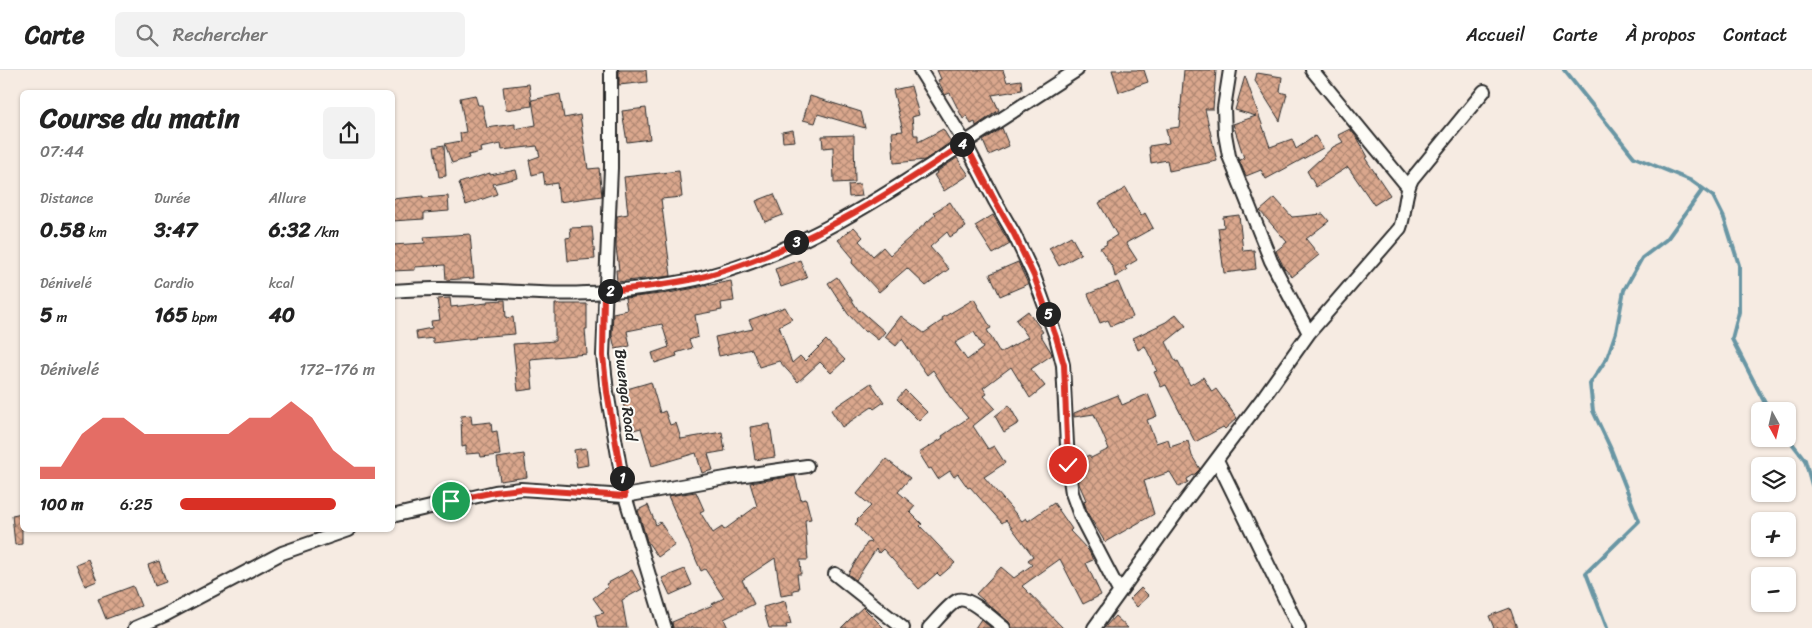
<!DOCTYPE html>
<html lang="fr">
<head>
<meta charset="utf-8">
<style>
	:root { --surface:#fff; --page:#f2f2f2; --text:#222; --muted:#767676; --line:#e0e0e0; --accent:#d93025 }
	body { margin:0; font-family:Sriracha,sans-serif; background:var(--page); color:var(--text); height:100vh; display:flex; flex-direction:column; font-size:19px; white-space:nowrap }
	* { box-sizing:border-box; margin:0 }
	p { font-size:16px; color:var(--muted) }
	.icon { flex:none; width:28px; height:28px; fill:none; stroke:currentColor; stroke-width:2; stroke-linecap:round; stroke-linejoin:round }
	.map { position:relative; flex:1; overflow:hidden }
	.panel { position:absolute; left:20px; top:20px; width:375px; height:442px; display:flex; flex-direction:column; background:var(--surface); border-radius:8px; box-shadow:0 1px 4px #0004 }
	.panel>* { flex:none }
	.needle { width:32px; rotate:172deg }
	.buttons { position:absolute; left:1751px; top:332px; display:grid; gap:10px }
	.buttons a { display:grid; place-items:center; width:45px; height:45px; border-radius:8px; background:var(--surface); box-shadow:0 1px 4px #0004; font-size:25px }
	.pin { position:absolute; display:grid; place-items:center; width:42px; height:42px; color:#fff; margin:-21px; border:2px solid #fff; border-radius:50%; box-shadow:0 1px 5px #0007 }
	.km { position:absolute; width:25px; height:25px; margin:-12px; border-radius:50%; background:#222; color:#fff; font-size:14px; line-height:25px; text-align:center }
	.round { display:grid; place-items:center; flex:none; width:52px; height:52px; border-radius:8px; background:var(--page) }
	.headline { display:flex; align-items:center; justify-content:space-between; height:85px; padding:0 20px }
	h1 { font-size:28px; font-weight:700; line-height:38px }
	.metrics { display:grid; grid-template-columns:repeat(3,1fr); gap:8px; height:85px; padding:5px 20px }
	.metrics div { display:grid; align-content:center }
	.metrics b { font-size:21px; font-weight:700 }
	.metrics small { font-size:14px; font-weight:400 }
	.metrics p { font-size:14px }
	.chart { height:140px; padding:10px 20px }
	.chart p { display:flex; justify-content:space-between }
	.chart svg { width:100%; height:90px; margin-top:5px; fill:var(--accent); opacity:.7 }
	ul { padding:0 20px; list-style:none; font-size:16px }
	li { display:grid; grid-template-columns:80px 60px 1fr; align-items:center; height:38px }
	li i { height:12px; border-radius:6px; background:var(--accent) }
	header { display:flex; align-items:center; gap:30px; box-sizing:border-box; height:70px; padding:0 25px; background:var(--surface); border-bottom:1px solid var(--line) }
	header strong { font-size:24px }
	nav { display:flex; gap:28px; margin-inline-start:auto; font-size:18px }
	.search { width:350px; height:45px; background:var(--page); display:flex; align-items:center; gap:12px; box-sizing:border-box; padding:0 18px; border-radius:8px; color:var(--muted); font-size:19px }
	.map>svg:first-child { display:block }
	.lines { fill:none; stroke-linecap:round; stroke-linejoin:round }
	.stream { stroke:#6996a4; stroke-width:4 }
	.building { fill:url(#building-cross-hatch); stroke:#2b2b2b; fill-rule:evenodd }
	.minor-casing { stroke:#2b2b2b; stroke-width:16 }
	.minor { stroke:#fdfcf7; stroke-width:12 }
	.route-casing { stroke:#fff; stroke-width:10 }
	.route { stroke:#d93025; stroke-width:6 }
	.labels { text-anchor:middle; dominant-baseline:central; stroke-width:4; stroke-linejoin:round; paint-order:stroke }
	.street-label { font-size:16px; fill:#2b2b2b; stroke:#fdfcf7 }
</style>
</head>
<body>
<header>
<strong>Carte</strong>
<div class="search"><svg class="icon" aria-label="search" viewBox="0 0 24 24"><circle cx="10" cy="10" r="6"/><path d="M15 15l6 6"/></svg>Rechercher</div>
<nav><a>Accueil</a><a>Carte</a><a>À propos</a><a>Contact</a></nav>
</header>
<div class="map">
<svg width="1812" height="558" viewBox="0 0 1812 558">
	<defs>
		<pattern id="building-cross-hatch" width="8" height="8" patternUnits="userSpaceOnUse" patternTransform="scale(1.25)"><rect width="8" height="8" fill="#daa78d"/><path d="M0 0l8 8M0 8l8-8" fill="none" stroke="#b18873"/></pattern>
	</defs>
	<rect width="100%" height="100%" fill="#f6ebe2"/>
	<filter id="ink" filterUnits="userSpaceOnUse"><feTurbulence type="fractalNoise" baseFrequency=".02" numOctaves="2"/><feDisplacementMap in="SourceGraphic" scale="10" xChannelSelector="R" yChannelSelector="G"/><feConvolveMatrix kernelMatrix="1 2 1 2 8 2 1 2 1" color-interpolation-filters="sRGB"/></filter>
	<g filter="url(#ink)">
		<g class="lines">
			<path class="stream" d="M1564,0L1634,87L1692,111L1713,126L1724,148L1739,195V242L1732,269L1769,341
				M1788,368L1805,390L1812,415
				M1607,558L1586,503L1639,451L1610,377L1593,341L1590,314L1607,288L1616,262L1624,220L1642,188L1667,169L1703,119"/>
		</g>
		<path class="building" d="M619,0H646L647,12L619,15Z
			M937,0H1003L1007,12L1021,10L1022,20L992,25L999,40L976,56L975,52L971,54L967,46L963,49L950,23L945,25L938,10L941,9Z
			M1112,0H1144L1148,12L1119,22Z
			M1184,0H1216L1213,39H1205L1217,91L1169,101L1167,90L1151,93L1149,76L1169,73L1166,59L1179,57Z
			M1257,3L1282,7L1280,22L1287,24L1280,51L1255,11Z
			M1245,6L1270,77L1292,69L1296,79L1315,66L1323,78L1266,109L1261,100L1246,106L1239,90L1244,88L1233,54L1256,46L1235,40Z
			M529,14L532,36L506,40L503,17Z
			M911,16L919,45L912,47L914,65H918V72L943,59L951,72L925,90L894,93L892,62L903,61L893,20Z
			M560,24L564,48L580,45L588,99L599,98L602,126L559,132L557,113L545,115L543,102L532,105L529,90L540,86L537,76L502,80L501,74L480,78L481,82L468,85L469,88L452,93L445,74L461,71L460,63L466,62L460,28L475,25L478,35H482L487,58L515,54V59L536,55L532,30Z
			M810,26L861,42L865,58L818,44L815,53L803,50Z
			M646,38L650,69L627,72L622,41Z
			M1002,58L1009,76L989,85L983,71Z
			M1350,59L1358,69L1368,87L1365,88L1390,125L1374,135L1348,97L1316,117L1307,101L1333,77L1343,72L1338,65Z
			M793,60L795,71L783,72L782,62Z
			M854,65L855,112L834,113L833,77L823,78L822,66Z
			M444,75L446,106L439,107L434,77Z
			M957,88L969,105L944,121L934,105L937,103L936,102Z
			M516,100L518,108L493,114L497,124L466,135L459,113L490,103V105Z
			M679,101L682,127L661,129L671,206L617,212L616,200H619L616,177L617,146L628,144L624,107Z
			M860,114L862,126L849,127L848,115Z
			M1126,118L1141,146L1145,143L1153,158L1126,173L1137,190L1125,197L1127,200L1115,207L1113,198L1100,178L1107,174L1106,172L1117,165L1099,133Z
			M774,124L783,145L765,152L756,131Z
			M423,126V128L448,126L449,141L424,143V149L392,151V129Z
			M1275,128L1292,147L1323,144L1329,151L1306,169L1319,185L1292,207L1284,198L1276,181L1287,172L1260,141Z
			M950,132L966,157L950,167L947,162L930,177L949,199L926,216L907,198L879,222L852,193L853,188L838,170L854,157L863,167L859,171L873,186L883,177L890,185L936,144L934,142Z
			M993,145L1010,174L993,184L975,156Z
			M1239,145L1243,181L1254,180L1256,199L1224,203L1218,158L1224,157L1223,147Z
			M592,157L595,189L568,191L566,168L571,167L570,158Z
			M470,164L474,208L446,210L445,195L415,197V200L392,201V175L425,173L424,167Z
			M1071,166L1081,184L1059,196L1049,178Z
			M800,190L807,208L781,217L775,199Z
			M1018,192L1028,214L1000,226L990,204Z
			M837,207L859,241L860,240L885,262L878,270L867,261L865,262L848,244L828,213Z
			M731,211L734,231L721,233L722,240L695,245L698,267L689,270L692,278L676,283L677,286L655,293L652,283L669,277L662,254L627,261L630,276L615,279L612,265L613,243L627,240L625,228L669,223Z
			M1118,212L1133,247L1111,256L1108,250L1100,253L1088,224Z
			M450,228L451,237L487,233V231L505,230L506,248L513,247L515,264L475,267L476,268L433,273V268L417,270L416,261L432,258L431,251L440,250L437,229Z
			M974,229L991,258L987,260L1000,283L1028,267L1016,250L1028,241L1043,262L1040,264L1051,282L1052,285L1031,299L1045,316L1030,328L1011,297L983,318L987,324L984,326L995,338L973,356L988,379L994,376L1005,393L984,407L1022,451L1026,448L1028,451L1054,433L1072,459L1070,461L1089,481L1093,490L1086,493L1101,525L1083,534L1060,489L1022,516L1063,558H1012L1009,552L976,524L1001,497L1014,508L1032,495L1028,490L1033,486L1006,450L1002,453L970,417L968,418L958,404L954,407L950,401L938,409L931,398L929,399L919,383L943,368L942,366L968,348L950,327L933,300L927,305L902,269L896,276L885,267L901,246L924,263L943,250L942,248ZM974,262L983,278L967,290L955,273Z
			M555,234H587V259H585L587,284L530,289L533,319L518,321L513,274L555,271Z
			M785,237L792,249L779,256L792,293L800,286L805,291L826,270L845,290L831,303L820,292L798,312L779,291L759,297L752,279L719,286L715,267L753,259L749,250Z
			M1176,244L1186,256L1166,272L1176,292L1178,291L1190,315L1203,307L1212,322L1216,319L1237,348L1225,359L1223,357L1195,372L1166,315L1161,317L1154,302L1157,301L1145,276L1138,280L1133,268L1166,252Z
			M651,312L660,343L665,341L670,355L676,353L681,369L722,362L725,381L708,384L713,400L702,403L696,383L652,396L641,358L630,361L620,321Z
			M871,313L884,332L874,339L872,337L842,357L831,340Z
			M905,320L927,342L919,351L897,329Z
			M1148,324L1157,346L1147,350L1156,373L1168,369L1170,377L1188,371L1192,386L1200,399L1195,404L1187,409L1188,412L1179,417L1170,402L1144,411L1154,444L1105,472L1088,444L1084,432L1086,430L1079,414L1078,404L1082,402L1077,391L1089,385L1091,388L1109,379L1094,344L1074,347V343L1118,325L1122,335Z
			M1009,335L1019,353L1004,362L995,346Z
			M471,345L472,354L491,352L492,362L497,361L500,385L481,387L480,383L466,384V376L462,377L461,346Z
			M770,354L775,387L755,390L750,357Z
			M586,378L588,395L577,397L574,380Z
			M524,384L527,407L500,411L497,388Z
			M886,389L910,408L898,422L915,436L910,442L922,454L920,456L955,493L940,506L937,503L919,519L883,479L879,483L876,479L856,510L848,504L867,473L871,472L855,454L858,451L857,450L871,436L857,424Z
			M795,406L801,430L806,429L811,449L805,450L808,490H800L801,504H797L799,519L793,520V524L781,526L775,488L742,510L754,534L724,549L728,558H673L672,552L713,535L712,534L724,528L705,499L701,501L668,426L696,422L704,440L700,442L713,463L722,457L724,460L757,436L750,413Z
			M648,435L656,455L660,452L675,475L658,487L647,471L638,440Z
			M22,443V474L15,475L12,445Z
			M88,489L97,511L85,516L76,494Z
			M159,491L166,512L155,516L148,495Z
			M685,499L692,515L670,525L662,508Z
			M632,500L642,519L622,530L627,558H598L595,545L604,543L593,528L608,517L606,514Z
			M133,516L141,536L106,549L98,529Z
			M1141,518L1149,526L1137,537L1130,529Z
			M785,531L791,554L786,555L787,558H769L763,537Z
			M863,537L884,558H841L851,548Z
			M1510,538L1517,558H1494L1489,546Z
			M1115,546L1128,558H1104Z
			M981,549L983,551L991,558H975Z"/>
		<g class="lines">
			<g class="minor-casing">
				<path id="minor" d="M611,0V98L603,285L607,322L625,426L665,558
					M920,0L965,73L995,131L1014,164L1034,206L1056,267L1063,295L1068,395L1072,423L1081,448L1119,521
					M1230,0L1224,38L1225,64L1229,86L1271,191L1309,263
					M1312,0L1408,117
					M392,221C406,220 420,219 434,219C491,218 547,227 604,222C636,219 674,215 705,207C800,182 885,126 966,72C1003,48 1040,24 1077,0
					M1217,390L1299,558
					M392,446L495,422L521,419L625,426L731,407L807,396
					M835,504L903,558
					M135,558L165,545L282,483L348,460
					M929,558C936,551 950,533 958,530C969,526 995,551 1004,558
					M1094,558L1178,441L1265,325L1309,263L1400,158C1406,142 1404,124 1412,109L1484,21"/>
			</g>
			<use href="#minor" class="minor"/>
		</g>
	</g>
	<g class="lines" filter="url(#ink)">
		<g class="route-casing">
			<path id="route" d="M451,431L495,422L521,419L625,426L607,322L603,286L604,222C638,217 673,215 706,206C799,181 885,127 965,73L995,131L1014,164L1034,206L1056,267L1064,295L1068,395"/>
		</g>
		<use href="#route" class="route"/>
	</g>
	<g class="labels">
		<g class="street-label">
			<text transform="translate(626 325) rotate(83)">Bwenga Road</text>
		</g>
	</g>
</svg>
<div class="buttons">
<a><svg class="needle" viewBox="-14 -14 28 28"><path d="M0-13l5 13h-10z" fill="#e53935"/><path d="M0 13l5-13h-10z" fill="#767676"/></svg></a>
<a><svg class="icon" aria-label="layers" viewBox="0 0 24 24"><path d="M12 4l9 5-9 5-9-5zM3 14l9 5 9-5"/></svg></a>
<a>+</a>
<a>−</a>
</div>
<div class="pin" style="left:451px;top:431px;background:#1e9e55"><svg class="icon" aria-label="arrive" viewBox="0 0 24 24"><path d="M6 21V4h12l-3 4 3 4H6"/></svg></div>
<div class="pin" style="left:1068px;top:395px;background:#d93025"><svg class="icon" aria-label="check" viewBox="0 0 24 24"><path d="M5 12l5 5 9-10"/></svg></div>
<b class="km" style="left:622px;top:408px">1</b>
<b class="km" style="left:610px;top:221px">2</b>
<b class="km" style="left:796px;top:172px">3</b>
<b class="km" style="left:962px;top:74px">4</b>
<b class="km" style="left:1048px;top:244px">5</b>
<section class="panel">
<div class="headline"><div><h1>Course du matin</h1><p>07:44</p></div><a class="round"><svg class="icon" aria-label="share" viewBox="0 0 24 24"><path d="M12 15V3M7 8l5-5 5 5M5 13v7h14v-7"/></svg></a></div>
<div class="metrics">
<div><p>Distance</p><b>0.58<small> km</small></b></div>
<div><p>Durée</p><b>3:47</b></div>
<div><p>Allure</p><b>6:32<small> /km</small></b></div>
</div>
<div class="metrics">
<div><p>Dénivelé</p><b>5<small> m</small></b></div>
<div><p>Cardio</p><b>165<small> bpm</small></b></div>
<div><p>kcal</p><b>40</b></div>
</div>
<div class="chart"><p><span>Dénivelé</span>172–176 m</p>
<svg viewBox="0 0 160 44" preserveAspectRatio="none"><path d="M0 44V38L10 38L20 22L30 14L40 14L50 22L60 22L70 22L80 22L90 22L100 14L110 14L120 6L130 14L140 30L150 38L160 38V44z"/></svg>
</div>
<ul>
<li><b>100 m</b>6:25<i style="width:80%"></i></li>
</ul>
</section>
</div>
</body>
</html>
